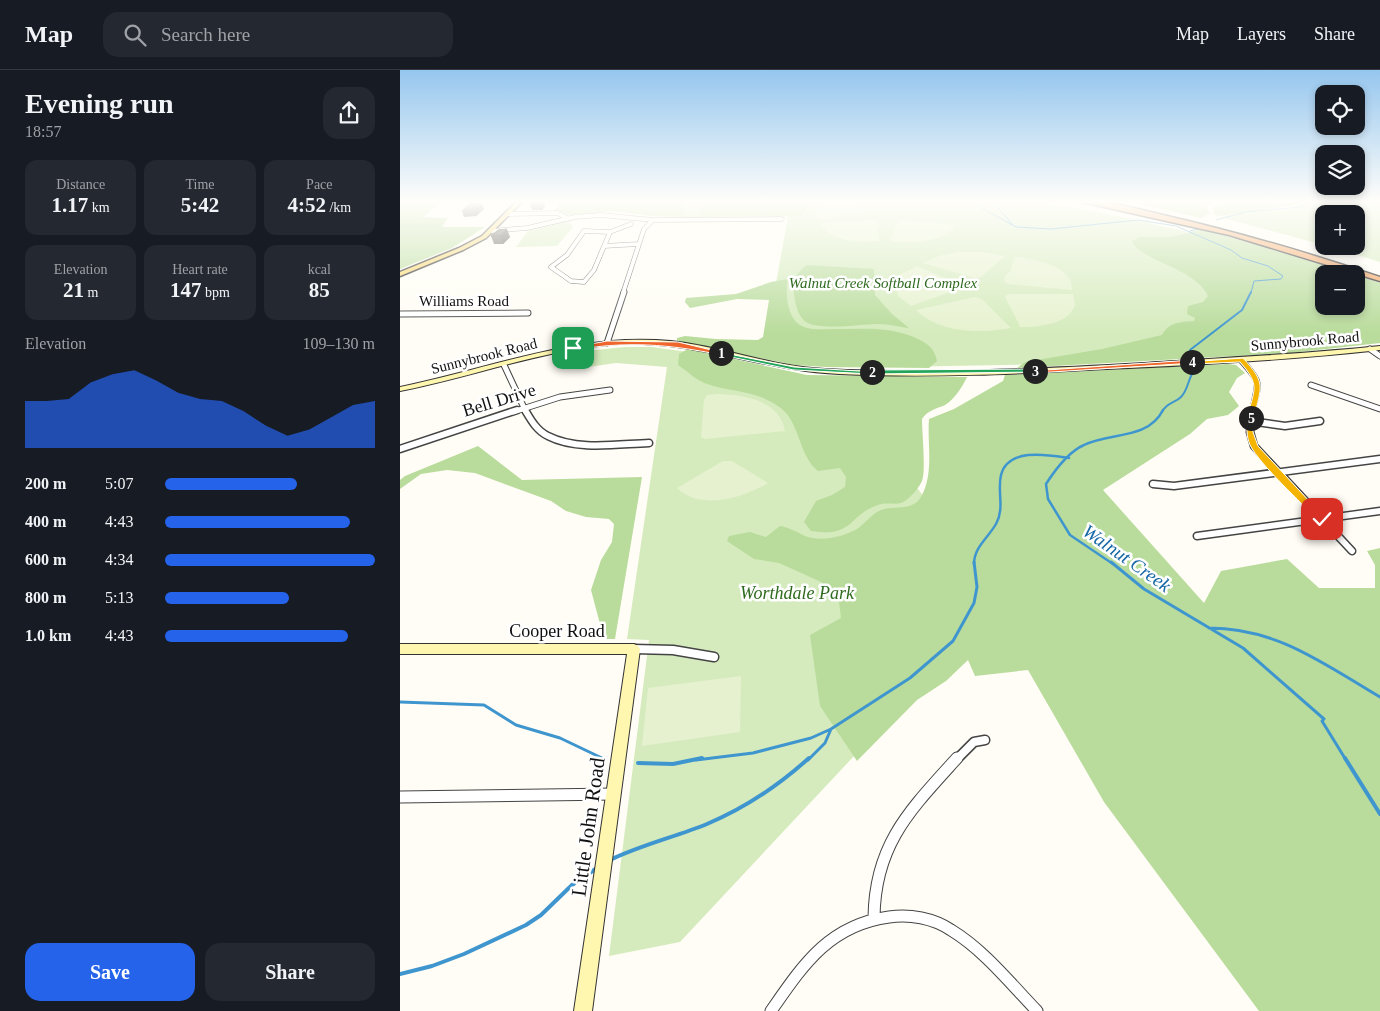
<!DOCTYPE html>
<html lang="en">
<head>
<meta charset="utf-8">
<style>
	:root { --surface:#171b24; --page:#242831; --text:#f1f3f6; --muted:#9ea1a6; --line:#363941; --accent:#2563eb }
	body { margin:0; font-family:"Times New Roman",serif; background:var(--page); color:var(--text); height:100vh; display:flex; flex-direction:column; font-size:19px; white-space:nowrap }
	* { box-sizing:border-box; margin:0 }
	p { font-size:16px; color:var(--muted) }
	.icon { flex:none; width:28px; height:28px; fill:none; stroke:currentColor; stroke-width:2; stroke-linecap:round; stroke-linejoin:round }
	.map { position:relative; flex:1; overflow:hidden }
	.side { display:flex; flex-direction:column; background:var(--surface); width:400px }
	.side>* { flex:none }
	.fabs { position:absolute; left:915px; top:15px; display:grid; gap:10px }
	.fabs a { display:grid; place-items:center; width:50px; height:50px; border-radius:10px; background:var(--surface); box-shadow:0 2px 8px #0003; font-size:25px }
	.pin { position:absolute; display:grid; place-items:center; width:42px; height:42px; color:#fff; margin:-21px; border-radius:10px; box-shadow:0 2px 8px #0006 }
	.km { position:absolute; width:25px; height:25px; margin:-12px; border-radius:50%; background:#222; color:#fff; font-size:14px; line-height:25px; text-align:center }
	.round { display:grid; place-items:center; flex:none; width:52px; height:52px; border-radius:15px; background:var(--page) }
	.head { display:flex; align-items:center; justify-content:space-between; height:85px; padding:0 25px }
	h1 { font-size:28px; font-weight:700; line-height:38px }
	.figures { display:grid; grid-template-columns:repeat(3,1fr); gap:8px; height:85px; padding:5px 25px }
	.figures div { display:grid; align-content:center; border-radius:12px; background:var(--page); text-align:center }
	.figures b { font-size:21px; font-weight:700 }
	.figures small { font-size:14px; font-weight:400 }
	.figures p { font-size:14px }
	.chart { height:140px; padding:10px 25px }
	.chart p { display:flex; justify-content:space-between }
	.chart svg { width:100%; height:90px; margin-top:5px; fill:var(--accent); opacity:.7 }
	.button { display:flex; gap:10px; margin-top:auto; padding:10px 25px }
	.button a { flex:1; height:58px; border-radius:15px; background:var(--accent); color:#fff; font-size:20px; font-weight:700; line-height:58px; text-align:center }
	.button a+a { background:var(--page); color:var(--text) }
	ul { padding:0 25px; list-style:none; font-size:16px }
	li { display:grid; grid-template-columns:80px 60px 1fr; align-items:center; height:38px }
	li i { height:12px; border-radius:6px; background:var(--accent) }
	header { display:flex; align-items:center; gap:30px; box-sizing:border-box; height:70px; padding:0 25px; background:var(--surface); border-bottom:1px solid var(--line) }
	header strong { font-size:24px }
	nav { display:flex; gap:28px; margin-inline-start:auto; font-size:18px }
	.search { width:350px; height:45px; background:var(--page); display:flex; align-items:center; gap:12px; box-sizing:border-box; padding:0 18px; border-radius:15px; color:var(--muted); font-size:19px }
	main { display:flex; flex:1; min-height:0 }
	.map>svg:first-child { display:block }
	.green { fill:#d5ebbd }
	.forest { fill:#b9dc9c }
	.pitch { fill:#e6f2cf }
	.lines { fill:none; stroke-linecap:round; stroke-linejoin:round }
	.stream-far4 { stroke:#3f96cf; stroke-width:1 }
	.stream-far3 { stroke:#3f96cf; stroke-width:2 }
	.stream-far2 { stroke:#3f96cf; stroke-width:2.5 }
	.stream-far1 { stroke:#3f96cf; stroke-width:3 }
	.stream { stroke:#3f96cf; stroke-width:4 }
	.street-far4-casing { stroke:#444; stroke-width:5 }
	.street-far3-casing { stroke:#444; stroke-width:7 }
	.street-far2-casing { stroke:#444; stroke-width:9 }
	.street-far1-casing { stroke:#444; stroke-width:11 }
	.street-casing { stroke:#444; stroke-width:13 }
	.secondary-casing { stroke:#333; stroke-width:2 }
	.primary-casing { stroke:#222; stroke-width:3 }
	.highway-casing { stroke:#222; stroke-width:3 }
	.street-far4 { stroke:#fff; stroke-width:4 }
	.street-far3 { stroke:#fff; stroke-width:5 }
	.street-far2 { stroke:#fff; stroke-width:6 }
	.street-far1 { stroke:#fff; stroke-width:8 }
	.street { stroke:#fff; stroke-width:11 }
	.secondary { fill:#fff6b0; fill-rule:evenodd }
	.primary { fill:#f9d66b; fill-rule:evenodd }
	.highway { fill:#f5a25d; fill-rule:evenodd }
	.wall { fill:#4d4742 }
	.shaded-wall { fill:#3f3936 }
	.building { fill:#5a524d; stroke:#3f3936 }
	.split-1 { fill:#f0652b; stroke:#fff }
	.split-2 { fill:#22a559; stroke:#fff }
	.split-3 { fill:#22a559; stroke:#fff }
	.split-4 { fill:#f0652b; stroke:#fff }
	.split-5 { fill:#f5b400; stroke:#fff }
	.split-6 { fill:#f5b400; stroke:#fff }
	.labels { text-anchor:middle; dominant-baseline:central; stroke-width:5; stroke-linejoin:round; paint-order:stroke }
	.far-park-label { font-size:15px; font-style:italic; fill:#2f6b1f; stroke:#fff }
	.far-street-label { font-size:15px; fill:#111; stroke:#fff }
	.street-label { font-size:18px; fill:#111; stroke:#fff }
	.park-label { font-size:18px; font-style:italic; fill:#2f6b1f; stroke:#fff }
	.water-label { font-size:19px; font-style:italic; fill:#1768a6; stroke:#fff }
	.near-street-label { font-size:21px; fill:#111; stroke:#fff }
</style>
</head>
<body>
<header>
<strong>Map</strong>
<div class="search"><svg class="icon" aria-label="search" viewBox="0 0 24 24"><circle cx="10" cy="10" r="6"/><path d="M15 15l6 6"/></svg>Search here</div>
<nav><a>Map</a><a>Layers</a><a>Share</a></nav>
</header>
<main>
<section class="side">
<div class="head"><div><h1>Evening run</h1><p>18:57</p></div><a class="round"><svg class="icon" aria-label="share" viewBox="0 0 24 24"><path d="M12 15V3M7 8l5-5 5 5M5 13v7h14v-7"/></svg></a></div>
<div class="figures">
<div><p>Distance</p><b>1.17<small> km</small></b></div>
<div><p>Time</p><b>5:42</b></div>
<div><p>Pace</p><b>4:52<small> /km</small></b></div>
</div>
<div class="figures">
<div><p>Elevation</p><b>21<small> m</small></b></div>
<div><p>Heart rate</p><b>147<small> bpm</small></b></div>
<div><p>kcal</p><b>85</b></div>
</div>
<div class="chart"><p><span>Elevation</span>109–130 m</p>
<svg viewBox="0 0 160 44" preserveAspectRatio="none"><path d="M0 44V21L10 21L20 20L30 12L40 8L50 6L60 11L70 17L80 20L90 21L100 26L110 33L120 38L130 35L140 29L150 23L160 21V44z"/></svg>
</div>
<ul>
<li><b>200 m</b>5:07<i style="width:63%"></i></li>
<li><b>400 m</b>4:43<i style="width:88%"></i></li>
<li><b>600 m</b>4:34<i style="width:100%"></i></li>
<li><b>800 m</b>5:13<i style="width:59%"></i></li>
<li><b>1.0 km</b>4:43<i style="width:87%"></i></li>
</ul>
<div class="button"><a>Save</a><a>Share</a></div>
</section>
<div class="map">
<svg width="980" height="941" viewBox="0 0 980 941">
	<rect width="100%" height="100%" fill="#fffdf5"/>
	<path class="green" d="M284,131H301L300,147H284Z
		M391,131H636L704,143L788,162L777,166L830,249L652,294L492,297L365,273Z
		M910,131L967,134H970L971,131H980V192L929,176H956V144H924V175L820,147L862,140L882,141Z
		M164,152L171,153L173,157L157,176L116,177L128,161Z
		M225,277H252L288,282L507,404L600,530L280,872L209,886L249,570L227,569L267,297L216,293L188,297L186,281Z"/>
	<path class="forest" d="M0,131H43L23,147L48,148L42,157H85L52,178L0,199Z
		M130,131H284V147L251,146L214,141L170,145L154,141L160,134H127Z
		M301,131H414L401,146L300,147Z
		M740,131H816L806,137L810,143L801,148L735,133Z
		M831,131H905L903,134L820,146L815,145L812,137Z
		M802,159L954,204H924V236H956V205L980,213V273L890,283L617,298L625,292L702,279L762,265C769,252 780,252 794,251L795,248L787,244L788,236L803,232L808,226C795,197 739,191 732,171L740,167H771Z
		M407,195L474,199L475,225L492,244L509,258C500,257 489,254 479,254C461,254 421,261 406,252C398,247 395,233 394,224C393,211 395,203 407,195Z
		M388,209C385,223 387,247 400,255C410,261 424,259 435,259C463,259 492,256 518,269C529,274 535,280 537,291L529,298L426,297L395,295L277,272V268L285,266L316,269L358,270L363,267L369,230L337,229L290,238L285,232L286,228L336,224L371,212Z
		M288,279L407,305L567,307C563,316 554,330 545,335C536,339 528,340 522,349C522,363 526,401 522,411C519,418 509,430 501,433C494,435 486,432 478,435C448,445 454,468 411,461L404,452L416,431L432,425L445,417L446,407L440,398L418,401C399,386 400,354 382,339C359,320 334,323 307,314C297,311 287,301 278,295L279,284Z
		M828,294L836,295L845,303L837,308L829,322L839,336L828,345L807,349L790,364L703,420L804,533L821,501L887,489L919,518H975V495L967,481L980,478V941H859L704,732L628,600L575,606L568,590L546,611L517,630L457,691L420,636L410,565L441,548L439,532L421,512L379,493L354,489L327,471L329,466L350,462L366,467L380,456C390,458 397,462 405,466C421,472 443,467 457,459C466,453 471,444 481,440C496,435 514,442 522,425C534,402 527,374 529,349L554,339L603,311L605,305Z
		M78,376L122,410L242,407L215,569H204L191,520L201,490L212,472L214,454L209,449L186,447L166,441L151,431L75,403L47,400L21,404L0,419V410L5,406Z"/>
	<path class="pitch" d="M428,131H455L471,141L419,150L415,145L416,140Z
		M474,150L478,151L480,157L477,159L480,171C464,172 428,173 421,153Z
		M503,150L555,155C544,174 509,173 490,171L498,151Z
		M557,182H582L605,186L581,207L574,208L523,193L539,186Z
		M615,187C633,189 673,195 672,220L608,214L604,211L606,204L610,202Z
		M517,196L561,215V218L511,236L498,226L494,214L501,204Z
		M609,224H673L675,235C668,255 638,257 620,257C616,246 609,237 605,226Z
		M575,227L582,229L611,258C580,264 539,263 516,240Z
		M318,324C344,325 380,330 385,361L305,369L301,367L304,330L307,325Z
		M323,391H332L368,413C343,428 301,441 277,418Z
		M341,606L340,662L242,676L248,618Z"/>
	<g class="lines">
		<path class="stream-far4" d="M569,131L616,157L651,159L738,150L776,156L831,180L842,188L868,196L883,206L881,209L854,211L851,223
			M592,131L613,155
			M936,131L966,133L969,131
			M976,131L980,133
			M816,150L846,142L901,137L910,131
			M790,161L798,159"/>
		<path class="stream-far3" d="M762,342C766,333 775,333 781,327C789,319 788,306 796,298L790,280L842,240L851,222"/>
		<path class="stream-far2" d="M574,494C574,477 588,468 596,454C605,438 597,422 601,405C608,377 649,385 669,388
			M713,494L670,465L648,429L646,414C655,400 668,382 684,375C710,362 748,370 763,340"/>
		<path class="stream-far1" d="M711,492L744,519L843,578L924,649L922,651L946,690
			M809,558C877,558 924,594 980,627
			M0,632L84,635L116,655L160,668L204,689
			M296,690L353,683L411,668L431,659L510,608L553,571L574,533L577,517L574,492
			M408,690L425,673L431,659"/>
		<path class="stream" d="M945,688L980,744
			M238,693L273,694L302,688
			M210,790C241,775 275,767 307,754C345,738 378,716 409,688
			M0,904L32,896L64,884L126,855L141,845L172,815L197,798"/>
		<g class="street-far4-casing">
			<path id="street-far4" d="M108,144L158,143L168,149
				M91,161L127,158L175,147L201,145L253,150L382,149
				M184,161L210,162L194,200L184,212L171,211L151,197L167,185Z
				M210,162L231,154
				M204,176L238,174
				M223,223L244,159L253,150"/>
		</g>
		<g class="street-far3-casing">
			<path id="street-far3" d="M0,244L128,243
				M207,273L224,222
				M970,279L980,286
				M841,290C862,313 859,312 852,342
				M104,295L126,342
				M911,315L980,339
				M113,342L160,327L210,320"/>
		</g>
		<g class="street-far2-casing">
			<path id="street-far2" d="M125,340C131,350 137,361 148,366C177,381 218,374 249,373
				M853,340L850,362L854,376L952,481
				M850,351L885,356L920,351
				M0,379L117,340
				M753,414L774,416L980,389
				M797,466L980,441"/>
		</g>
		<g class="street-far1-casing">
			<path id="street-far1" d="M234,579L273,580L314,587
				M556,690L574,672L585,670"/>
		</g>
		<g class="street-casing">
			<path id="street" d="M0,727L214,724
				M474,847C475,774 510,740 557,688
				M371,941C403,895 429,855 489,847C510,844 533,848 551,860C584,880 610,913 637,941"/>
		</g>
		<g class="secondary-casing">
			<path id="secondary" d="M225,270C250,269 274,270 297,275C340,283 381,297 425,299C531,304 638,299 744,293C823,288 902,284 980,276V280C889,290 798,295 707,299C618,304 529,308 439,304C364,301 294,270 218,274C144,279 73,307 0,321V317C75,302 148,274 225,270Z
				M0,574H234L238,576L240,579L192,941H174L227,584H0Z"/>
		</g>
		<g class="primary-casing">
			<path id="primary" d="M117,131H123L86,168L63,180L0,206V202L59,178L82,166Z"/>
		</g>
		<g class="highway-casing">
			<path id="highway" d="M677,131C705,129 736,139 763,145C837,162 909,183 980,207V211L829,165Z"/>
		</g>
		<use href="#street-far4" class="street-far4"/>
		<use href="#street-far3" class="street-far3"/>
		<use href="#street-far2" class="street-far2"/>
		<use href="#street-far1" class="street-far1"/>
		<use href="#street" class="street"/>
		<use href="#secondary" class="secondary"/>
		<use href="#primary" class="primary"/>
		<use href="#highway" class="highway"/>
	</g>
	<path class="wall" d="M133,131H144L145,136L142,140H132L130,134Z
		M84,139L76,146L64,147L62,141Z
		M98,160L110,167L103,174H94L91,166Z"/>
	<path class="shaded-wall" d="M143,131H144L145,136L142,140L140,134Z
		M82,133L84,139L76,146L74,141Z
		M107,159L110,167L103,174L100,166Z"/>
	<path class="building" d="M133,131H143L140,134H130Z
		M70,133H82L74,141H62Z
		M107,159L100,166H91L98,160Z"/>
	<linearGradient id="sky" x2="0" y2="1"><stop stop-color="#95c6ee"/><stop offset="0.5" stop-color="#fffefa"/><stop offset="1" stop-color="#fffefa" stop-opacity="0"/></linearGradient>
	<rect width="980" height="263" fill="url(#sky)"/>
	<path class="split-1" d="M207,271L278,272L324,283L321,285C268,274 228,271 173,280L170,278Z"/>
	<path class="split-2" d="M319,282L394,297L475,302L472,304L394,300L321,285Z"/>
	<path class="split-3" d="M635,299L637,302L472,304L469,302L472,300Z"/>
	<path class="split-4" d="M792,290L794,293L635,303L632,301Z"/>
	<path class="split-5" d="M843,288C867,314 861,316 854,348L851,350L847,348C854,319 861,316 840,292L792,294L789,292Z"/>
	<path class="split-6" d="M851,346L854,348L853,362L858,376L924,447V451H919C902,433 860,395 850,375C846,366 847,358 847,348Z"/>
	<g class="labels">
		<g class="far-park-label">
			<text x="483" y="213">Walnut Creek Softball Complex</text>
		</g>
		<g class="far-street-label">
			<text x="64" y="231">Williams Road</text>
			<text transform="translate(905 271) rotate(-5)">Sunnybrook Road</text>
			<text transform="translate(84 286) rotate(-14)">Sunnybrook Road</text>
		</g>
		<g class="street-label">
			<text transform="translate(99 330) rotate(-17)">Bell Drive</text>
			<text x="157" y="561">Cooper Road</text>
		</g>
		<g class="park-label">
			<text x="397" y="523">Worthdale Park</text>
		</g>
		<g class="water-label">
			<text transform="translate(727 488) rotate(35)">Walnut Creek</text>
		</g>
		<g class="near-street-label">
			<text transform="translate(188 757) rotate(-82)">Little John Road</text>
		</g>
	</g>
</svg>
<div class="fabs">
<a><svg class="icon" aria-label="locate" viewBox="0 0 24 24"><circle cx="12" cy="12" r="6"/><path d="M12 2v4M12 18v4M2 12h4M18 12h4"/></svg></a>
<a><svg class="icon" aria-label="layers" viewBox="0 0 24 24"><path d="M12 4l9 5-9 5-9-5zM3 14l9 5 9-5"/></svg></a>
<a>+</a>
<a>−</a>
</div>
<div class="pin" style="left:173px;top:278px;background:#1e9e55"><svg class="icon" aria-label="arrive" viewBox="0 0 24 24"><path d="M6 21V4h12l-3 4 3 4H6"/></svg></div>
<div class="pin" style="left:922px;top:449px;background:#d93025"><svg class="icon" aria-label="check" viewBox="0 0 24 24"><path d="M5 12l5 5 9-10"/></svg></div>
<b class="km" style="left:321px;top:283px">1</b>
<b class="km" style="left:472px;top:302px">2</b>
<b class="km" style="left:635px;top:301px">3</b>
<b class="km" style="left:792px;top:292px">4</b>
<b class="km" style="left:851px;top:348px">5</b>
</div>
</main>
</body>
</html>
